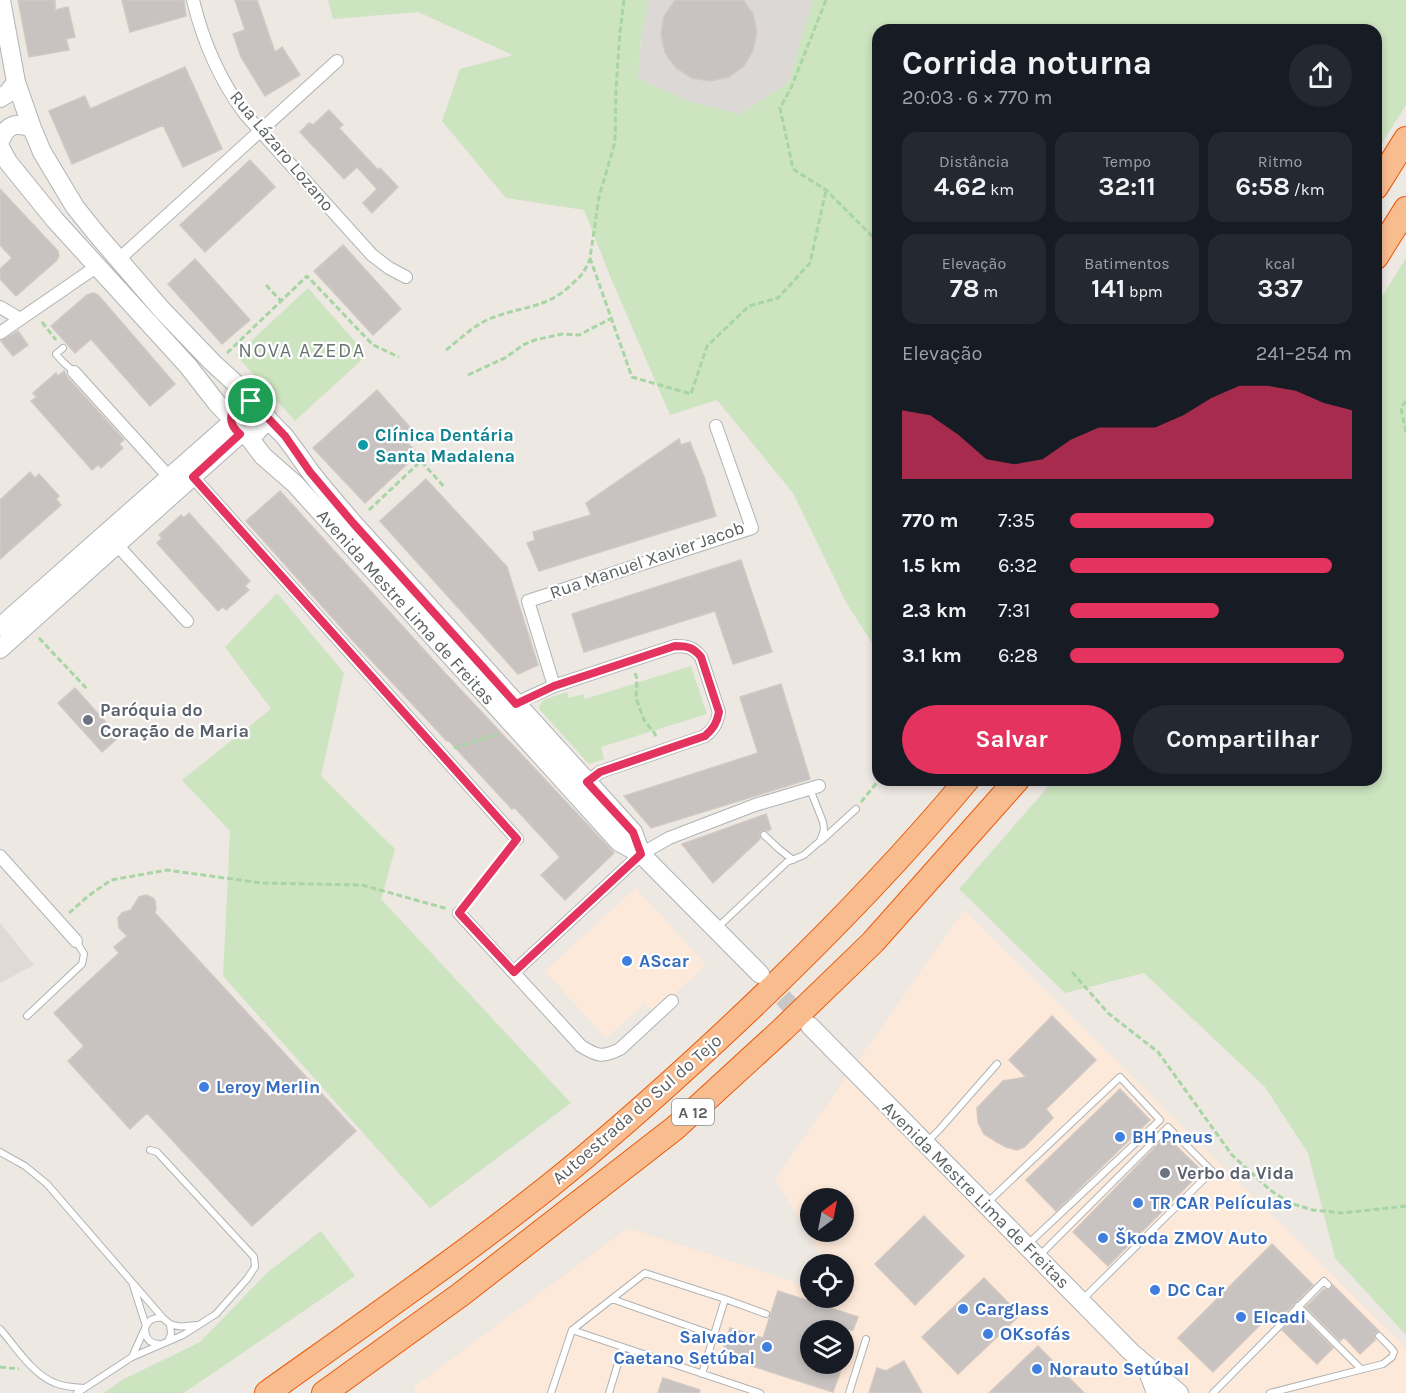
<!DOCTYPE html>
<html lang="pt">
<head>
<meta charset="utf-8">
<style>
	:root { --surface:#171b24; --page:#242831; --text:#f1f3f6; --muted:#9ea1a6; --accent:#e3335e }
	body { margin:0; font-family:Karla,sans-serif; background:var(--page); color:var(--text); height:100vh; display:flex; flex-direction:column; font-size:22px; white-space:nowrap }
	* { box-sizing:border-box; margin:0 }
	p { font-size:20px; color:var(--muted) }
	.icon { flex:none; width:33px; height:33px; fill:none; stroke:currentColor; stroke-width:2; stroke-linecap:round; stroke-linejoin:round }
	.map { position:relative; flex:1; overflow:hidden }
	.sheet { position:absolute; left:872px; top:24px; width:510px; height:762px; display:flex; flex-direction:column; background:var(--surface); border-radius:18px; box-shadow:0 3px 9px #0003 }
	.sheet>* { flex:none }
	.needle { width:39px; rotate:32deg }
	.tools { position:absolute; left:800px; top:1188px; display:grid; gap:12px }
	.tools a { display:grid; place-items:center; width:54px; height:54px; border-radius:50%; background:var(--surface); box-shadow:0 3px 9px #0003; font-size:30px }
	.pin { position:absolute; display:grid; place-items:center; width:51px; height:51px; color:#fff; margin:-26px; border:3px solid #fff; border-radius:50%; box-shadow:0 2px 6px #0007 }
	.round { display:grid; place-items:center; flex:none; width:63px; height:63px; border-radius:32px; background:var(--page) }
	.headline { display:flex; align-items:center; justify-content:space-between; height:102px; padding:0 30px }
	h1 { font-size:33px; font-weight:700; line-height:45px }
	.metrics { display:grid; grid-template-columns:repeat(3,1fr); gap:9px; height:102px; padding:6px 30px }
	.metrics div { display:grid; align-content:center; border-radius:15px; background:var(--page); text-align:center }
	.metrics b { font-size:26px; font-weight:700 }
	.metrics small { font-size:16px; font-weight:400 }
	.metrics p { font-size:16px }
	.chart { height:168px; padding:12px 30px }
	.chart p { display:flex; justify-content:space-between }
	.chart svg { width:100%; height:108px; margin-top:6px; fill:var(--accent); opacity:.7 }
	.cta { display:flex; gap:12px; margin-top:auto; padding:12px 30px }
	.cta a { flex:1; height:69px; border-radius:36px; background:var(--accent); color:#fff; font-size:24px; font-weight:700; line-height:69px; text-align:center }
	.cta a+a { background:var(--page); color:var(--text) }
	ul { padding:0 30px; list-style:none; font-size:20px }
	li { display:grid; grid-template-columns:96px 72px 1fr; align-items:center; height:45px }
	li i { height:15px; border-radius:8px; background:var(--accent) }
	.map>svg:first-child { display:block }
	.commercial { fill:#fde9d9; fill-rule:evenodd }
	.industrial { fill:#dcd8d6 }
	.education { fill:#e0d9d4 }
	.green { fill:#cce4c0 }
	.building { fill:#c8c3c0; stroke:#d2c8c2; stroke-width:1.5 }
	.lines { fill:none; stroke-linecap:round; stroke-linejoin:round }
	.secondary-tunnel { stroke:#c9c6c3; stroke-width:18; stroke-dasharray:18 9; stroke-linecap:butt }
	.lane-casing { stroke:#afb3b5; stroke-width:8 }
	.street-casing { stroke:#afb3b5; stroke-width:14 }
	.secondary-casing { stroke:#aeb3b6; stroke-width:20 }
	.highway-casing { stroke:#e95a07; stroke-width:26 }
	.path { stroke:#a7d6a4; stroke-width:3; stroke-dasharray:6 3; stroke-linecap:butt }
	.lane { stroke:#fff; stroke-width:6 }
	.street { stroke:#fff; stroke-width:12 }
	.secondary { stroke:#fff; stroke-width:18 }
	.highway { stroke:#f9bc8e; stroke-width:24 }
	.route-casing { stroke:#fff; stroke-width:12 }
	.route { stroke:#e3335e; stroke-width:8 }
	.culture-dot { fill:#0f9aa8; stroke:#fff; stroke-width:2 }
	.worship-dot { fill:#6b7280; stroke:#fff; stroke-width:2 }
	.shop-dot { fill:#3f7fe0; stroke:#fff; stroke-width:2 }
	.labels { text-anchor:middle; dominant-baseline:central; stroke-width:4.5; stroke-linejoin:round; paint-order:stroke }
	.shield { fill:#fff; stroke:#8c9092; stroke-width:1.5 }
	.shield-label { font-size:16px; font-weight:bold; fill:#5b6163 }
	.street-label { font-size:18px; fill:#5b6163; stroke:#fff }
	.culture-label { font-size:18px; font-weight:bold; fill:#0d838f; stroke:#fff; text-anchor:start }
	.worship-label { font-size:18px; font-weight:bold; fill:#5b616d; stroke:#fff; text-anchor:start }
	.shop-label { font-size:18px; font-weight:bold; fill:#366cbe; stroke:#fff; text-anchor:start }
	.neighbourhood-label { font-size:20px; letter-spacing:1.5px; fill:#6c7475; stroke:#fff }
</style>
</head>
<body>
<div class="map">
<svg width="1406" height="1393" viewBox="0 0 1406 1393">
	<rect width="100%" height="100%" fill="#eee8e3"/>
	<path class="commercial" d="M636,888L706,965L654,1012L645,1003L606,1038L545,971Z
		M964,910L1406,1348V1393H416L414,1387L628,1228L810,1287V1298H842L847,1299L843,1292V1264H826L775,1179ZM810,1198H843V1232H810ZM810,1330H843V1364H810Z"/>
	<path class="industrial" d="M649,0H814L809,12L789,82L740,114L688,101L638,78L641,37Z"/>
	<path class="education" d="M0,923L34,965L0,983Z"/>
	<path class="green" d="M328,0H649L641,37L638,78L688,101L740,114L789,82L809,12L814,0H1406V105L1376,153V30H878L877,651L846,602L793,493L717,400L670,415L610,276L584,210L506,198L442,121L460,69L513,55L418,12L333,19Z
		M1406,258V1335L1335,1258L1308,1153L1265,1087L1144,973L1065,993L959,889L1054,780H1376V306Z
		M308,288L367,355L295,421L236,355Z
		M277,593L344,673L321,776L395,849L381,899L571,1103L430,1208L223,976L230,831L182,780L271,709L225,647Z
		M691,666L707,714L601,747L604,759L589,764L540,710L539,707L543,700L567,692L569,698L583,694L585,699Z
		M321,1231L355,1276L184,1393H104L122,1380L200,1342L268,1272Z"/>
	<path class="building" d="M18,0H55V10L68,7L75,37L66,39L69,50L29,57Z
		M122,0H184L186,16L130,32Z
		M235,0H257L275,52L282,47L300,75L265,96L241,57L233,34L245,30Z
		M675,0H743L753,14L757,32L753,50L744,66L729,77L710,81L692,78L676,68L665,53L661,34L664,16Z
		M185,67L222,149L183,167L163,125L72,164L49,111L85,96L90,109Z
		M329,110L343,125L339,128L378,170L380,168L398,187L372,213L363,203L377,189L357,167L344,179L300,132L309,123L313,125Z
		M250,160L275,187L205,252L180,225Z
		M0,189L58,251L59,256L56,261L16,296L0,279V269L12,258L0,245Z
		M343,245L401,309L373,335L314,271Z
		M195,259L250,320L222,344L168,284Z
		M93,293L98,295L175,384L150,406L91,339L75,353L51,326L87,295Z
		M18,331L28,345L13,356L1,341Z
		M64,371L68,378L124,440L119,444L123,448L101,468L98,465L92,470L31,401L37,397L33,393L56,373L58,376Z
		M377,390L415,433L406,441L418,454L365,503L313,448Z
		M679,439L681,445L690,442L704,477L716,516L539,571L527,543L535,540L533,532L591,515L586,503Z
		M30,472L35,478L39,474L59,496L56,499L61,505L0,559V500Z
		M426,479L507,567L538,665L518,674L380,521Z
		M280,491L445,673L614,853L565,900L541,875L560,857L514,807L512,809L449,741H447L355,643L246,521Z
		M189,513L250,581L245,586L249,590L226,610L223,607L218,611L157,543L162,538L159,535L181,515L184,518Z
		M741,560L772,652L733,664L715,611L584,652L572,614Z
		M781,684L810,779L651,828L624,796L758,753L740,697Z
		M75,688L119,737L102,752L58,703Z
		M766,814L771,829L768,831L765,830L761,831L759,834L760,839L713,883L682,844Z
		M146,895L153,898L155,901L156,908L155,913L356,1131L252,1226L147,1113L130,1129L68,1061L84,1046L54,1013L119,953L114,947L127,936L119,928L118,918L122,913L131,910L139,897Z
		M1052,1016L1096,1060L1046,1109L1053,1118L1024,1147L1017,1150L1006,1147L995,1141L984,1134L978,1122L977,1108L1003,1081L1026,1077L1009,1060Z
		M1120,1089L1150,1120L1056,1211L1026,1180Z
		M1166,1136L1202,1171L1108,1266L1073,1232Z
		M924,1216L964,1256L915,1305L875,1264Z
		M1272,1244L1313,1285L1275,1323L1268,1317L1213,1372L1178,1338Z
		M984,1278L1020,1315L958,1374L922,1337Z
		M1333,1285L1379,1331L1375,1333L1374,1337L1375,1340L1360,1354L1344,1337L1340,1341L1306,1307L1324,1289L1330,1290Z
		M778,1291L858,1317L853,1330H810V1364H843L833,1392L721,1356L730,1328L763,1338Z
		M1299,1314L1333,1348L1317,1364L1282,1330Z
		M1038,1346L1084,1393H989Z
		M904,1361L922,1393H869L877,1368L886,1371Z
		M663,1378L700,1390L699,1393H658Z"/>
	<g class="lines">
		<path class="secondary-tunnel" d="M764,978L807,1023"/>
		<g class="lane-casing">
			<path id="lane" d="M63,348L56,354L62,361L74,372
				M764,835L779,849L793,860
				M821,841L856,809
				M718,927L787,862L804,855L820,841L824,830L823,822L810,789
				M27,1016L82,964L84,954L76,941
				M928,1141L939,1130L997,1064
				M0,1152L25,1166L47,1184L163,1318L170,1324L171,1334L168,1341
				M988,1202L1120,1077L1160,1120L1028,1244
				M1040,1255L1168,1127L1212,1171L1083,1299
				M612,1299L714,1335
				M725,1299L766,1314
				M1298,1306L1361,1369
				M170,1324C180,1328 187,1326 196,1325
				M146,1326C149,1319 155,1317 163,1318
				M0,1329C16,1347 32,1374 55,1383C63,1387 75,1387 84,1388
				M145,1330C146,1339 150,1344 159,1344
				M572,1330L645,1273L725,1299L702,1374
				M132,1357L146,1326L133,1285
				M77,1393L132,1357L183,1335L216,1314L247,1279L255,1267L254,1257L157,1152L150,1150
				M551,1393L572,1330L760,1393
				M609,1393L623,1347
				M849,1393L866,1339
				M1213,1393L1324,1281L1328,1285
				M1270,1393L1383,1364L1392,1357L1394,1352L1391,1348L1379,1336"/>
		</g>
		<g class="street-casing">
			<path id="street" d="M193,0C203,42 219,79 245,114L372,255L389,268L406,277
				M118,260L337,61
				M0,307L20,319
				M0,333L96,267
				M74,372L169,477
				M193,477L517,839
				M117,545L187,621
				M554,686L528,601L752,528L716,426
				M516,703L554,686L675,646C687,646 693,647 701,657L719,712C717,723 714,729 705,736L600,772L587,782
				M0,856L76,941
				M459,913L581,1046C597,1056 602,1058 620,1049L672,1001
				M514,972L641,854L669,838L755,805L819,786"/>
		</g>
		<g class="secondary-casing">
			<path id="secondary" d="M1,0L16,82L32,128L42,152L75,207L95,232L162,310L212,362L237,385L251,401
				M0,98L8,93L16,82
				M0,141C7,124 16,122 32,128
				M0,147L8,162L55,220L188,366L216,402L231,418
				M266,416C264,425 260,430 252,435C211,439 240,380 262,408C264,411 264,414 266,416C271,424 279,430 285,437C293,447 301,459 309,470C323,489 339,506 353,523L633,832L641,854
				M247,435L263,456L295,484L619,842L641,854L760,974
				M0,627L231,423
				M0,649L240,434
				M810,1026L1131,1352L1179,1393
				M1146,1366L1156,1393"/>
		</g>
		<g class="highway-casing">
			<path id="highway" d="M1376,187L1406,139
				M1376,257L1406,209
				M267,1393C361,1326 456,1260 547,1188C607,1140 664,1089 720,1037C807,956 891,871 967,780
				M324,1393L460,1295L675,1128L782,1030L873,942L1017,780"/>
		</g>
		<path class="path" d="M624,0L620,32L616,88L615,142L599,197L590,258L632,377L691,394L707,346L749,306L778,298L810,263L826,190
			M826,0L791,88L780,108L793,169L826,190L878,242
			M266,285L281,301
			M42,322L56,340
			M446,350C459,340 472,327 487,320C518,306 545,310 571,285C582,275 584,273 590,259
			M227,353L307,276L373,345L399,357
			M468,375L505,358L523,345L535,340L562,334L579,335L612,318
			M1406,401L1401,408L1406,432
			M369,510L421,461L445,488
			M39,638L88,690
			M635,673L637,679L636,698L644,720L655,734L656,739
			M454,748L499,734
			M861,802L879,780
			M467,903L509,849
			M69,913L87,897L111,880L167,870L261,883L362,885L448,909
			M1072,972L1108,1013L1158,1052L1232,1155L1270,1190L1290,1203L1313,1210L1342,1213L1406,1206
			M0,1367L19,1369"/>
		<use href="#lane" class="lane"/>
		<use href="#street" class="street"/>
		<use href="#secondary" class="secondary"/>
		<use href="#highway" class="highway"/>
	</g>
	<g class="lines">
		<g class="route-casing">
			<path id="route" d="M251,401L258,404L264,410L266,416L285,436L310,472L353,523L516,704L554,686L675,646C687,646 693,647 701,657L719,712C717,723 713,729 705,736L600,772L587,782L633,832L641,854L514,972L459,913L517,839L193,477L240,434C224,421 231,403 251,401Z"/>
		</g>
		<use href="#route" class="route"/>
	</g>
	<circle class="culture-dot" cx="363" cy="445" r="6"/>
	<g class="worship-dot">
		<circle cx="88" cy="720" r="6"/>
		<circle cx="1165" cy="1173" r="6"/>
	</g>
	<g class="shop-dot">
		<circle cx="627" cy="961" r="6"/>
		<circle cx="204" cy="1087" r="6"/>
		<circle cx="1120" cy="1137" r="6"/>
		<circle cx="1138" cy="1203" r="6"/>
		<circle cx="1103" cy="1238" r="6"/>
		<circle cx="1155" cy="1290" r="6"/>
		<circle cx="963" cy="1309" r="6"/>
		<circle cx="1241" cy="1317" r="6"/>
		<circle cx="988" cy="1334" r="6"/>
		<circle cx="767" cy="1347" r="6"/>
		<circle cx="1037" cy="1369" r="6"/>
	</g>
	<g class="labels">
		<rect class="shield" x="672" y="1099" width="42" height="26" rx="4.5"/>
		<g class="shield-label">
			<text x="693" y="1112">A 12</text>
		</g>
		<g class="street-label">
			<text transform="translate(282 151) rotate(50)">Rua Lázaro Lozano</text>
			<text transform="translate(647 560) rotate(-19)">Rua Manuel Xavier Jacob</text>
			<text transform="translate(406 607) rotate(48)">Avenida Mestre Lima de Freitas</text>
			<text transform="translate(637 1109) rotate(-41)">Autoestrada do Sul do Tejo</text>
			<text transform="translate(976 1195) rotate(45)">Avenida Mestre Lima de Freitas</text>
		</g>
		<g class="culture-label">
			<text x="375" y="435">Clínica Dentária<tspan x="375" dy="21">Santa Madalena</tspan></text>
		</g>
		<g class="worship-label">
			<text x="100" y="710">Paróquia do<tspan x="100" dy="21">Coração de Maria</tspan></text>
			<text x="1177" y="1173">Verbo da Vida</text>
		</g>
		<g class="shop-label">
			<text x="639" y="961">AScar</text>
			<text x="216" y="1087">Leroy Merlin</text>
			<text x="1132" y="1137">BH Pneus</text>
			<text x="1150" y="1203">TR CAR Películas</text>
			<text x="1115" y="1238">Škoda ZMOV Auto</text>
			<text x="1167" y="1290">DC Car</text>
			<text x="975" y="1309">Carglass</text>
			<text x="1253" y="1317">Elcadi</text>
			<text x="1000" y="1334">OKsofás</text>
			<text x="755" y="1337" text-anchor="end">Salvador<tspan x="755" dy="21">Caetano Setúbal</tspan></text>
			<text x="1049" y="1369">Norauto Setúbal</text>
		</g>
		<g class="neighbourhood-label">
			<text x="302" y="350">NOVA AZEDA</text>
		</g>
	</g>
</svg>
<div class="tools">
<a><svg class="needle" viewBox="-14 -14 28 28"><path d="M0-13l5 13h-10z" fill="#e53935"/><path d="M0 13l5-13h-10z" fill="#9ea1a6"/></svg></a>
<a><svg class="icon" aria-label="locate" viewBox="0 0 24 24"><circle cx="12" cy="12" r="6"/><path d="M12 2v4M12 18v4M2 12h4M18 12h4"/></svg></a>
<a><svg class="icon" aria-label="layers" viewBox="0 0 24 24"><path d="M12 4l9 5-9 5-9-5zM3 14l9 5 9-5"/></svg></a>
</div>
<div class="pin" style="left:251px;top:401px;background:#1e9e55"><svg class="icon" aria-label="arrive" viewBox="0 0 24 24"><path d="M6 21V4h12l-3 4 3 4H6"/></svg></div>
<section class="sheet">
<div class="headline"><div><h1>Corrida noturna</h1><p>20:03 · 6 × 770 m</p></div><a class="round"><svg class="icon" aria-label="share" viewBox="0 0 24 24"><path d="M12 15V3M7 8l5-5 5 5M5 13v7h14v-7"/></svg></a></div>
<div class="metrics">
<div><p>Distância</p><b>4.62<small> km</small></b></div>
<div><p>Tempo</p><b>32:11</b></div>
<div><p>Ritmo</p><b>6:58<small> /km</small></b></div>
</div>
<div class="metrics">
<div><p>Elevação</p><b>78<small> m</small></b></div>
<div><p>Batimentos</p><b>141<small> bpm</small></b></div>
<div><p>kcal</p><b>337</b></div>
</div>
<div class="chart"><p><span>Elevação</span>241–254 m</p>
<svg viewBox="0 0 160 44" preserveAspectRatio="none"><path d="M0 44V16L10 18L20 26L30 36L40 38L50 36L60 28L70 23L80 23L90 23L100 18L110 11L120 6L130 6L140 8L150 13L160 16V44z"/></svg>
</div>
<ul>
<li><b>770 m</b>7:35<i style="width:51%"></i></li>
<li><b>1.5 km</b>6:32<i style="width:93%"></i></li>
<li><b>2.3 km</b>7:31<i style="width:53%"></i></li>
<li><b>3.1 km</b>6:28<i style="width:97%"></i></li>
</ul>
<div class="cta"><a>Salvar</a><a>Compartilhar</a></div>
</section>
</div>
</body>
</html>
